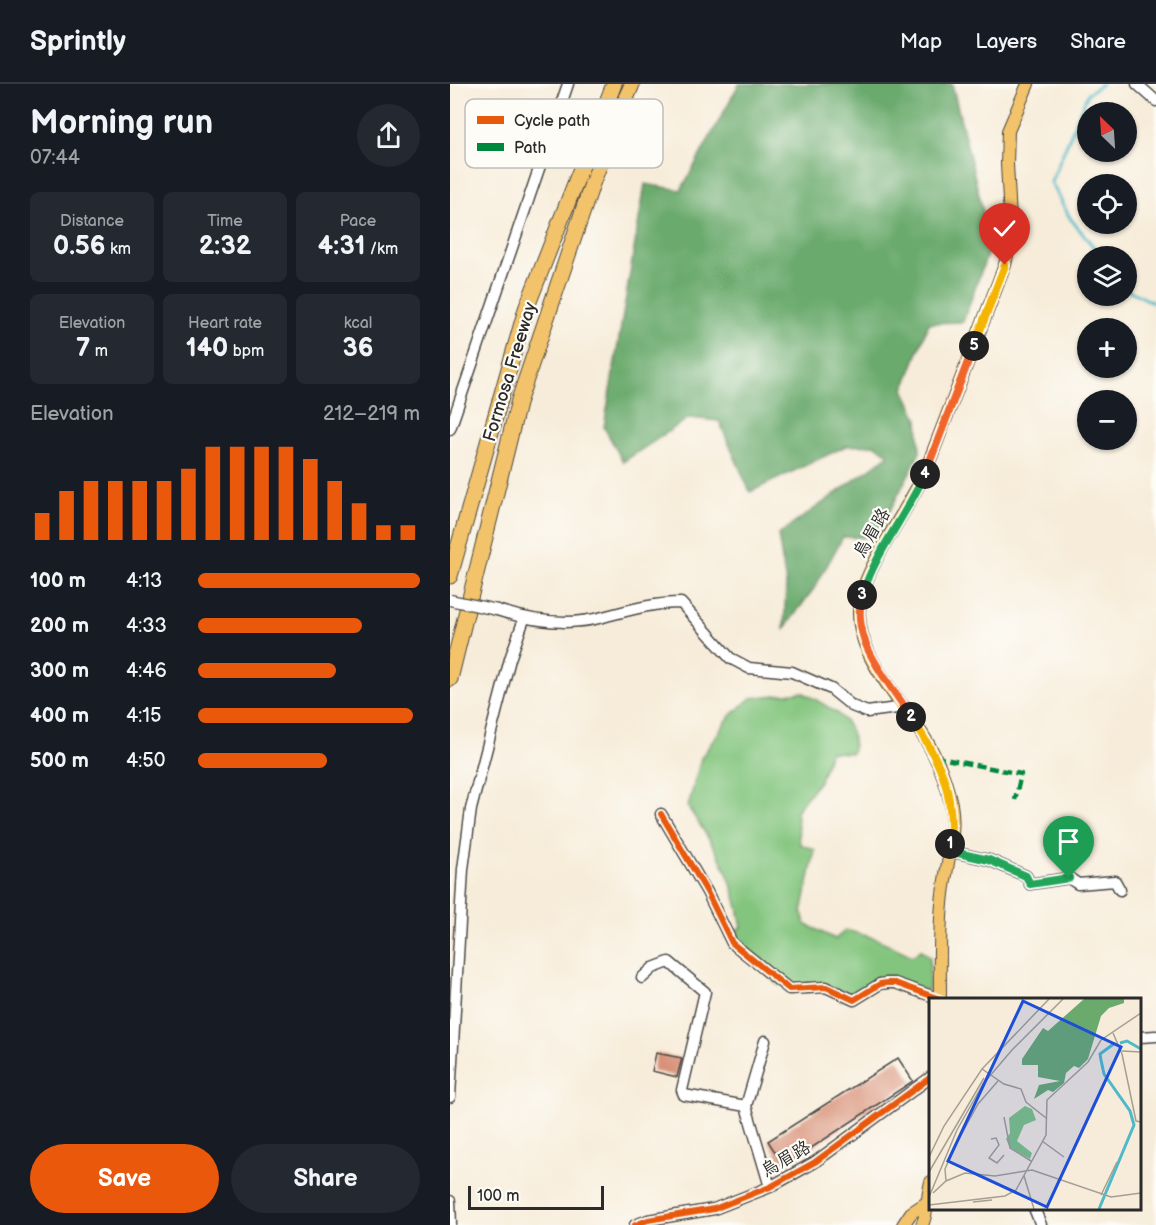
<!DOCTYPE html>
<html lang="en">
<head>
<meta charset="utf-8">
<style>
	:root { --surface:#171b24; --page:#242831; --text:#f1f3f6; --muted:#9ea1a6; --line:#363941; --accent:#ea580c }
	body { margin:0; font-family:"Balsamiq Sans","LXGW WenKai TC",sans-serif; background:var(--page); color:var(--text); height:100vh; display:flex; flex-direction:column; font-size:22px; white-space:nowrap }
	* { box-sizing:border-box; margin:0 }
	p { font-size:20px; color:var(--muted) }
	.icon { flex:none; width:33px; height:33px; fill:none; stroke:currentColor; stroke-width:2; stroke-linecap:round; stroke-linejoin:round }
	.map { position:relative; flex:1; overflow:hidden }
	.panel { display:flex; flex-direction:column; background:var(--surface); width:450px }
	.panel>* { flex:none }
	.needle { width:39px; rotate:335deg }
	.fabs { position:absolute; left:627px; top:18px; display:grid; gap:12px }
	.fabs a { display:grid; place-items:center; width:60px; height:60px; border-radius:50%; background:var(--surface); box-shadow:0 2px 4px #0004; font-size:30px }
	.scale { position:absolute; left:18px; bottom:15px; width:136px; box-sizing:border-box; padding-left:6px; border:3px solid #2b2b2b; border-top:0; font-size:16px; line-height:21px; white-space:nowrap; color:#2b2b2b; -webkit-text-stroke:4px #fdfcf7; paint-order:stroke }
	.pin { position:absolute; display:grid; place-items:center; width:51px; height:51px; color:#fff; margin:-62px -26px; border-radius:50% 50% 50% 0; rotate:-45deg; box-shadow:0 0 6px #0007 }
	.pin .icon { rotate:45deg }
	.km { position:absolute; width:30px; height:30px; margin:-15px; border-radius:50%; background:#222; color:#fff; font-size:16px; line-height:30px; text-align:center }
	.round { display:grid; place-items:center; flex:none; width:63px; height:63px; border-radius:32px; background:var(--page) }
	.headline { display:flex; align-items:center; justify-content:space-between; height:102px; padding:0 30px }
	h1 { font-size:33px; font-weight:700; line-height:45px }
	.figures { display:grid; grid-template-columns:repeat(3,1fr); gap:9px; height:102px; padding:6px 30px }
	.figures div { display:grid; align-content:center; border-radius:9px; background:var(--page); text-align:center }
	.figures b { font-size:26px; font-weight:700 }
	.figures small { font-size:16px; font-weight:400 }
	.figures p { font-size:16px }
	.chart { height:168px; padding:12px 30px }
	.chart p { display:flex; justify-content:space-between }
	.chart svg { width:100%; height:108px; margin-top:6px; stroke:var(--accent); stroke-width:6 }
	.primary-button { display:flex; gap:12px; margin-top:auto; padding:12px 30px }
	.primary-button a { flex:1; height:69px; border-radius:36px; background:var(--accent); color:#fff; font-size:24px; font-weight:700; line-height:69px; text-align:center }
	.primary-button a+a { background:var(--page); color:var(--text) }
	ul { padding:0 30px; list-style:none; font-size:20px }
	li { display:grid; grid-template-columns:96px 72px 1fr; align-items:center; height:45px }
	li i { height:15px; border-radius:8px; background:var(--accent) }
	header { display:flex; align-items:center; gap:36px; box-sizing:border-box; height:84px; padding:0 30px; background:var(--surface); border-bottom:2px solid var(--line) }
	header strong { font-size:28px }
	nav { display:flex; gap:33px; margin-inline-start:auto; font-size:21px }
	main { display:flex; flex:1; min-height:0 }
	.map>svg:first-child { display:block }
	.green { fill:#83c57e; stroke:#577854; stroke-width:1.5 }
	.forest { fill:#6aaa6d; stroke:#4a6a4c; stroke-width:1.5 }
	.lines { fill:none; stroke-linecap:round; stroke-linejoin:round }
	.stream { stroke:#4db9c9; stroke-width:3 }
	.building { fill:#d99279 }
	.minor-casing { stroke:#4a4845; stroke-width:13 }
	.major-casing { stroke:#4a4845; stroke-width:14 }
	.highway-casing { stroke:#4a4845; stroke-width:17 }
	.minor { stroke:#fff; stroke-width:10 }
	.major { stroke:#f2c36a; stroke-width:12 }
	.highway { stroke:#f2c36a; stroke-width:15 }
	.minor-bridge-casing { stroke:#4a4845; stroke-width:13; stroke-linecap:butt }
	.minor-bridge { stroke:#fff; stroke-width:10 }
	.quiet { stroke:#00873e; stroke-width:4.5; stroke-dasharray:9 4.5; stroke-linecap:butt }
	.cycleway-casing { stroke:#fdfcf7; stroke-width:10 }
	.cycleway { stroke:#e8590c; stroke-width:6 }
	.split-1-casing { stroke:#fff; stroke-width:12 }
	.split-2-casing { stroke:#fff; stroke-width:12 }
	.split-3-casing { stroke:#fff; stroke-width:12 }
	.split-4-casing { stroke:#fff; stroke-width:12 }
	.split-5-casing { stroke:#fff; stroke-width:12 }
	.split-6-casing { stroke:#fff; stroke-width:12 }
	.split-1 { stroke:#22a559; stroke-width:8 }
	.split-2 { stroke:#f5b400; stroke-width:8 }
	.split-3 { stroke:#f0652b; stroke-width:8 }
	.split-4 { stroke:#22a559; stroke-width:8 }
	.split-5 { stroke:#f0652b; stroke-width:8 }
	.split-6 { stroke:#f5b400; stroke-width:8 }
	.labels { text-anchor:middle; dominant-baseline:central; stroke-width:4.5; stroke-linejoin:round; paint-order:stroke }
	.street-label { font-size:18px; fill:#2b2b2b; stroke:#fdfcf7 }
	.inset-river { fill:none; stroke:#4db9c9; stroke-width:3 }
	.inset-road { fill:none; stroke:#a59f93; stroke-width:1.5 }
	.view { fill:#1d4ed8; fill-opacity:0.15; stroke:#1d4ed8; stroke-width:3 }
	.inset-edge { fill:none; stroke:#2b2b2b; stroke-width:3 }
	.key { fill:#fdfcf7; stroke:#bebdba; stroke-width:1.5 }
	.key-label { font-size:16px; fill:#2b2b2b }
</style>
</head>
<body>
<header>
<strong>Sprintly</strong>
<nav><a>Map</a><a>Layers</a><a>Share</a></nav>
</header>
<main>
<section class="panel">
<div class="headline"><div><h1>Morning run</h1><p>07:44</p></div><a class="round"><svg class="icon" aria-label="share" viewBox="0 0 24 24"><path d="M12 15V3M7 8l5-5 5 5M5 13v7h14v-7"/></svg></a></div>
<div class="figures">
<div><p>Distance</p><b>0.56<small> km</small></b></div>
<div><p>Time</p><b>2:32</b></div>
<div><p>Pace</p><b>4:31<small> /km</small></b></div>
</div>
<div class="figures">
<div><p>Elevation</p><b>7<small> m</small></b></div>
<div><p>Heart rate</p><b>140<small> bpm</small></b></div>
<div><p>kcal</p><b>36</b></div>
</div>
<div class="chart"><p><span>Elevation</span>212–219 m</p>
<svg viewBox="0 0 160 44" preserveAspectRatio="none"><path d="M5 44V33M15 44V24M25 44V20M35 44V20M45 44V20M55 44V20M65 44V15M75 44V6M85 44V6M95 44V6M105 44V6M115 44V11M125 44V20M135 44V29M145 44V38M155 44V38"/></svg>
</div>
<ul>
<li><b>100 m</b>4:13<i style="width:100%"></i></li>
<li><b>200 m</b>4:33<i style="width:74%"></i></li>
<li><b>300 m</b>4:46<i style="width:62%"></i></li>
<li><b>400 m</b>4:15<i style="width:97%"></i></li>
<li><b>500 m</b>4:50<i style="width:58%"></i></li>
</ul>
<div class="primary-button"><a>Save</a><a>Share</a></div>
</section>
<div class="map">
<svg width="706" height="1141" viewBox="0 0 706 1141">
	<rect width="100%" height="100%" fill="#fdfcf7"/>
	<filter id="ink" filterUnits="userSpaceOnUse"><feTurbulence type="fractalNoise" baseFrequency=".0167" numOctaves="2"/><feDisplacementMap in="SourceGraphic" scale="12" xChannelSelector="R" yChannelSelector="G"/><feConvolveMatrix kernelMatrix="1 2 1 2 8 2 1 2 1" color-interpolation-filters="sRGB"/></filter>
	<filter id="wash" filterUnits="userSpaceOnUse"><feTurbulence type="fractalNoise" baseFrequency=".008" numOctaves="4" result="noise"/><feDisplacementMap in="SourceGraphic" scale="24" xChannelSelector="R" yChannelSelector="G"/><feGaussianBlur stdDeviation="1.35" result="paint"/><feColorMatrix in="noise" values="0 0 0 0 0 0 0 0 0 0 0 0 0 0 0 0 0 1.4 0 .05"/><feComposite in="paint" operator="in"/></filter>
	<g filter="url(#wash)">
		<rect width="100%" height="100%" fill="#f7ecd9"/>
		<path class="green" d="M352,608C376,622 410,635 402,669L380,668L370,696L346,727L350,760L365,766L352,828L355,840L385,855L396,846L427,855L462,872L471,866L480,873L479,907L432,895L402,915L380,903L328,901L277,852L292,843C283,790 268,767 238,723L251,674L280,632L301,614Z"/>
		<path class="forest" d="M289,0H502L541,160L513,238L479,239L454,305L468,335L470,368L426,454L393,453L365,503L334,545L336,500L328,451L439,371L426,361L396,362L300,408L269,337L239,334L173,378L154,343L195,100L231,106Z"/>
		<g class="lines">
			<path class="stream" d="M651,172L620,134L601,98L638,9L652,0
				M676,205L706,220"/>
		</g>
		<g id="blocks">
			<path class="building" d="M206,969L232,974L227,993L202,987Z
				M448,974L463,997L334,1082L318,1057Z"/>
		</g>
	</g>
	<g filter="url(#ink)">
		<use href="#blocks" fill-opacity="0" stroke="#4a4845" stroke-width="1.5"/>
		<g class="lines">
			<g class="minor-casing">
				<path id="minor" d="M687,0L706,17
					M0,345L118,0
					M47,526C81,537 117,543 153,533C180,526 202,519 231,519L280,574L299,584L342,588L381,605L402,622L417,628L455,623
					M211,730L257,808L282,859L339,905L376,903L404,916L430,900L437,899H445L490,915
					M499,767L539,776L576,792L580,800L619,794L628,800L665,797L670,806
					M192,894L203,884L219,878L255,908L232,1006L234,1011L296,1022L315,957
					M690,953L706,952
					M0,1013L13,785L21,725L60,575L74,535
					M296,1022L320,1103
					M0,1117L1,1141
					M584,1124L591,1141
					M185,1141L198,1136L264,1125L320,1103L365,1078L481,993"/>
			</g>
			<g class="major-casing">
				<path id="major" d="M490,916C490,884 489,852 492,820C494,788 507,752 501,720C497,701 491,683 481,665C457,619 397,569 411,512C422,472 458,426 476,386L555,181L561,153L557,80L558,47L578,0
					M453,1141L461,1129L476,1119
					M472,1141C478,1128 477,1113 481,1098"/>
			</g>
			<g class="highway-casing">
				<path id="highway" d="M0,492L76,225L164,0
					M0,595L69,316L143,97L182,0"/>
			</g>
			<use href="#minor" class="minor"/>
			<use href="#major" class="major"/>
			<use href="#highway" class="highway"/>
			<g class="minor-bridge-casing">
				<path id="minor-bridge" d="M0,516L47,526"/>
			</g>
			<use href="#minor-bridge" class="minor-bridge"/>
			<path class="quiet" d="M485,673L571,690L565,716"/>
			<g class="cycleway-casing">
				<path id="cycleway" d="M211,730L257,808L282,859L339,905L376,903L404,916L430,900L437,899H445L490,915
					M185,1141L198,1136L264,1125L320,1103L365,1078L481,993"/>
			</g>
			<use href="#cycleway" class="cycleway"/>
		</g>
	</g>
	<g class="lines" filter="url(#ink)">
		<g class="split-1-casing">
			<path id="split-1" d="M500,760L499,767L539,776L576,792L580,800L619,794"/>
		</g>
		<g class="split-2-casing">
			<path id="split-2" d="M461,633C490,679 505,705 500,760"/>
		</g>
		<g class="split-3-casing">
			<path id="split-3" d="M412,511C400,559 438,595 461,633"/>
		</g>
		<g class="split-4-casing">
			<path id="split-4" d="M412,511C426,468 456,431 475,390"/>
		</g>
		<g class="split-5-casing">
			<path id="split-5" d="M475,390L524,262"/>
		</g>
		<g class="split-6-casing">
			<path id="split-6" d="M524,262L555,181"/>
		</g>
		<use href="#split-1" class="split-1"/>
		<use href="#split-2" class="split-2"/>
		<use href="#split-3" class="split-3"/>
		<use href="#split-4" class="split-4"/>
		<use href="#split-5" class="split-5"/>
		<use href="#split-6" class="split-6"/>
	</g>
	<g class="labels">
		<g class="street-label">
			<text transform="translate(60 288) rotate(-73)">Formosa Freeway</text>
			<text transform="translate(422 449) rotate(-59)">烏眉路</text>
			<text transform="translate(336 1075) rotate(-30)">烏眉路</text>
		</g>
	</g>
	<g transform="translate(479 914)">
		<rect width="212" height="212" fill="#f7ecd9"/>
		<path d="M96,108L103,111L107,122L95,127L88,143L103,155L101,161L81,150L77,141L81,135L80,120Z" fill="#83c57e"/>
		<path d="M155,1H195V5L180,10L172,18L159,61L150,70L145,68L137,75L135,85L124,94L119,92L105,101L110,87L131,83L109,79V67H93V61L114,30L119,33Z" fill="#6aaa6d"/>
		<path class="inset-river" d="M191,45L198,43L212,51M170,211L205,127L201,113L175,76L172,62L171,56L186,45"/>
		<path class="inset-road" d="M184,35L193,56L207,123L212,124M193,53L212,54M53,71L120,1M75,119L81,150L102,163M62,141L67,140L70,147L60,160L68,165L75,157M113,143L135,159M0,159L15,128L53,71L75,86L92,91L97,104L117,120M0,174L55,80M95,178L105,211M17,183L16,171L25,150L49,106L69,83M4,195L17,183L36,175L66,178L103,172L182,199L212,195M172,197L188,164M0,199L28,132L54,86L83,52L134,1M44,204L63,202M0,207L76,198L87,192L117,137L118,102L159,64L172,42L212,15"/>
		<path class="view" d="M94,3L192,49L118,209L19,163Z"/>
		<rect width="212" height="212" class="inset-edge"/>
	</g>
	<rect x="15" y="15" width="198" height="69" rx="9" class="key"/>
	<rect x="27" y="32" width="27" height="8" fill="#e8590c"/>
	<rect x="27" y="59" width="27" height="8" fill="#00873e"/>
	<g class="key-label">
		<text x="64" y="42">Cycle path</text>
		<text x="64" y="69">Path</text>
	</g>
</svg>
<div class="fabs">
<a><svg class="needle" viewBox="-14 -14 28 28"><path d="M0-13l5 13h-10z" fill="#e53935"/><path d="M0 13l5-13h-10z" fill="#9ea1a6"/></svg></a>
<a><svg class="icon" aria-label="locate" viewBox="0 0 24 24"><circle cx="12" cy="12" r="6"/><path d="M12 2v4M12 18v4M2 12h4M18 12h4"/></svg></a>
<a><svg class="icon" aria-label="layers" viewBox="0 0 24 24"><path d="M12 4l9 5-9 5-9-5zM3 14l9 5 9-5"/></svg></a>
<a>+</a>
<a>−</a>
</div>
<div class="scale">100 m</div>
<div class="pin" style="left:619px;top:794px;background:#1e9e55"><svg class="icon" aria-label="arrive" viewBox="0 0 24 24"><path d="M6 21V4h12l-3 4 3 4H6"/></svg></div>
<div class="pin" style="left:555px;top:181px;background:#d93025"><svg class="icon" aria-label="check" viewBox="0 0 24 24"><path d="M5 12l5 5 9-10"/></svg></div>
<b class="km" style="left:500px;top:760px">1</b>
<b class="km" style="left:461px;top:633px">2</b>
<b class="km" style="left:412px;top:511px">3</b>
<b class="km" style="left:475px;top:390px">4</b>
<b class="km" style="left:524px;top:262px">5</b>
</div>
</main>
</body>
</html>
